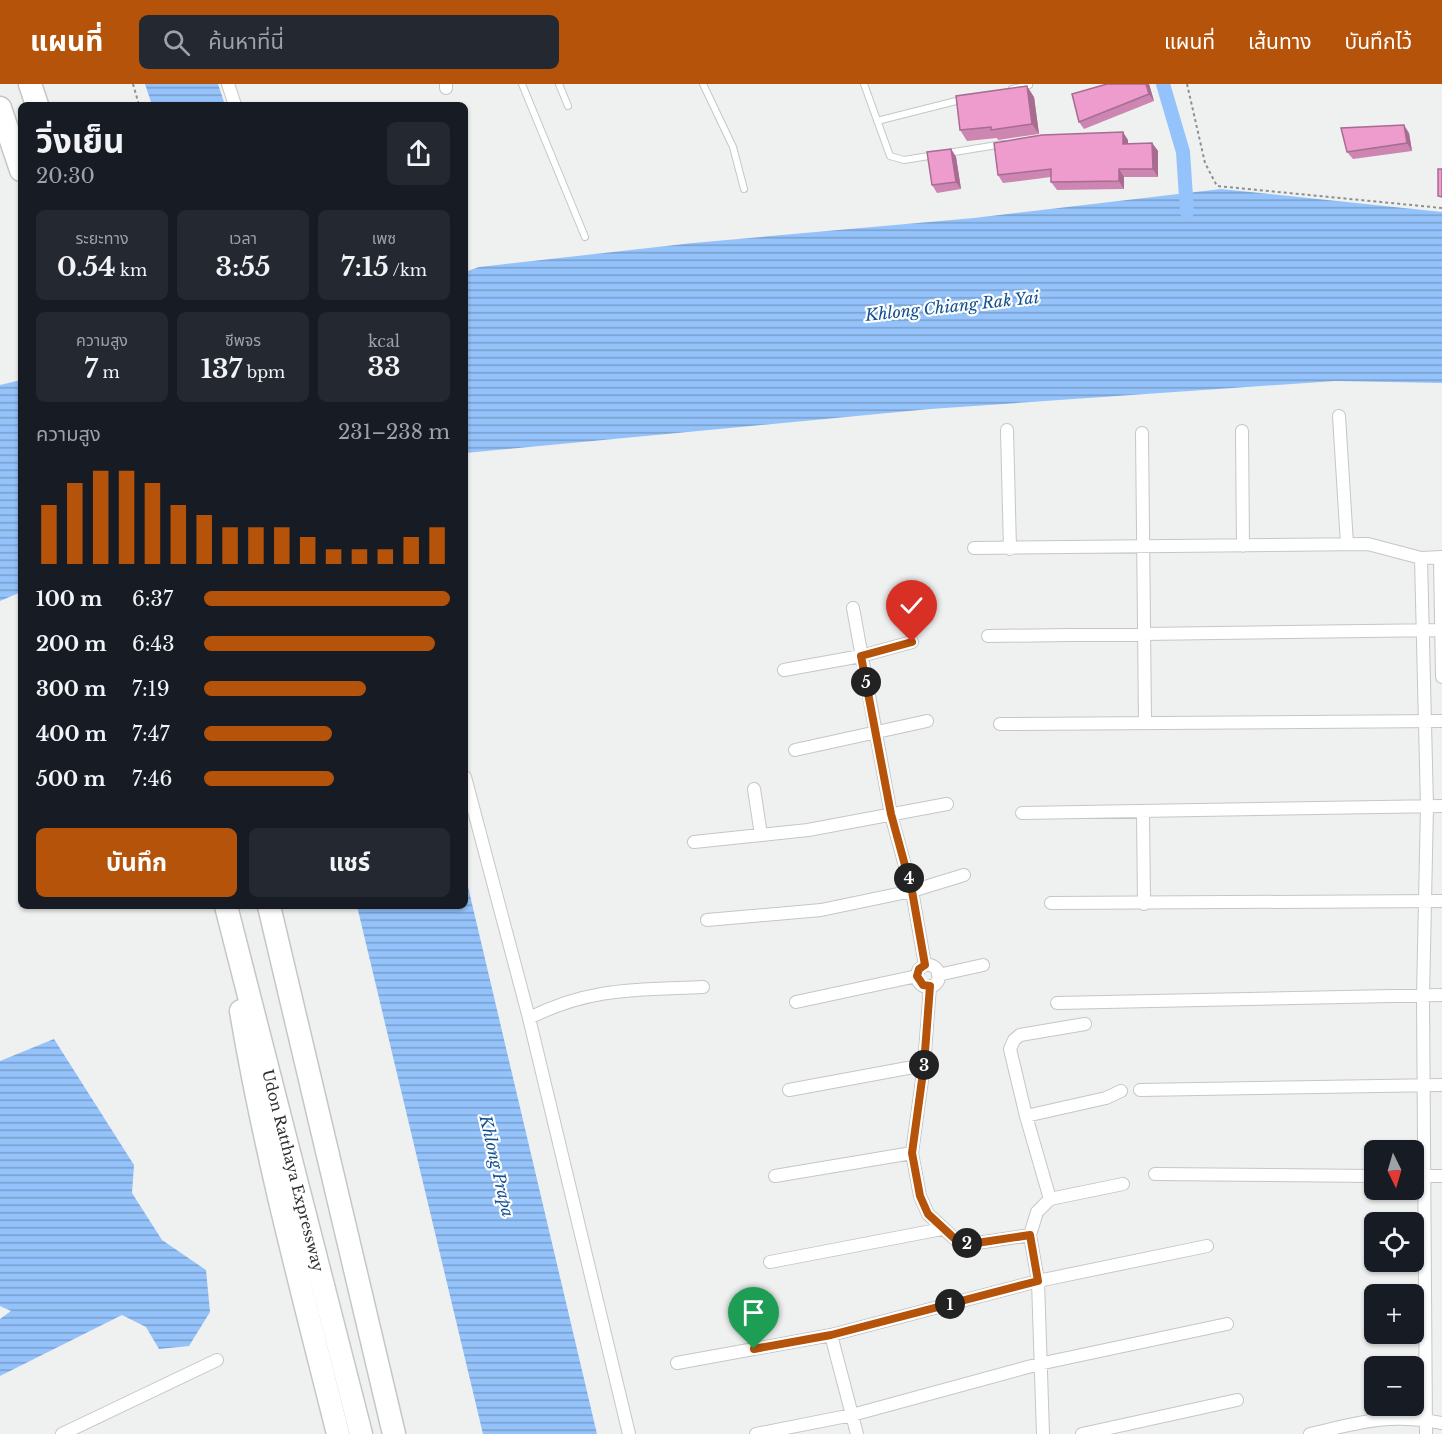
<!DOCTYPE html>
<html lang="th">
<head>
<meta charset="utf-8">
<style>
	:root { --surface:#171b24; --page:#242831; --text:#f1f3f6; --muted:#9ea1a6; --accent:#b45309 }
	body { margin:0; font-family:"Libre Baskerville","Noto Sans Thai",serif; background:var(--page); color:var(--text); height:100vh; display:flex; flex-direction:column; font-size:22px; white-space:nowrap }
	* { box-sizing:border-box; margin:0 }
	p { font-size:20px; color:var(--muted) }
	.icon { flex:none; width:33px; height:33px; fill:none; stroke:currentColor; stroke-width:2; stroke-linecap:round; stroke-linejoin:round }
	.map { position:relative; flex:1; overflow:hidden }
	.details { position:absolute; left:18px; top:18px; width:450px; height:807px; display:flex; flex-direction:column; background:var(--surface); border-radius:9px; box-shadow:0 2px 4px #0004 }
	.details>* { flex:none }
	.needle { width:39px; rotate:175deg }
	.buttons { position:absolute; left:1364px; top:1056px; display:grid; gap:12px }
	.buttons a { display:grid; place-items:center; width:60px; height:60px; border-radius:9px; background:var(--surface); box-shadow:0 2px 4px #0004; font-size:30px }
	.pin { position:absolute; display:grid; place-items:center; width:51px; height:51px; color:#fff; margin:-62px -26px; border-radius:50% 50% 50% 0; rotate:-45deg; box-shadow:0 0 6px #0007 }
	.pin .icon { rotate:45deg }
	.km { position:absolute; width:30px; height:30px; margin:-15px; border-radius:50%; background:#222; color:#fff; font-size:16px; line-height:30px; text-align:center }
	.round { display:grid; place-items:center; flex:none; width:63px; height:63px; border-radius:9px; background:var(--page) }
	.summary { display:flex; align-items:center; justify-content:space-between; height:102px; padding:0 18px }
	h1 { font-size:33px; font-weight:700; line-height:45px }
	.stats { display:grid; grid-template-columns:repeat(3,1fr); gap:9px; height:102px; padding:6px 18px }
	.stats div { display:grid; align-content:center; border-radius:9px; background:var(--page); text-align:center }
	.stats b { font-size:26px; font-weight:700 }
	.stats small { font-size:16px; font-weight:400 }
	.stats p { font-size:16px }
	.chart { height:168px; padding:12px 18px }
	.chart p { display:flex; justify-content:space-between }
	.chart svg { width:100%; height:108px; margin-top:6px; stroke:var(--accent); stroke-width:6 }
	.action { display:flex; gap:12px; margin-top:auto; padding:12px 18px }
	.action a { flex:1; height:69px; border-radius:9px; background:var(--accent); color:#fff; font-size:24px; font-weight:700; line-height:69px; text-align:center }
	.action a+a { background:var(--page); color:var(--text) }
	ul { padding:0 18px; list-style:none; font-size:20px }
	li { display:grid; grid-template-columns:96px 72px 1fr; align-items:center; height:45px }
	li i { height:15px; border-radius:8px; background:var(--accent) }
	header { display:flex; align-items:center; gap:36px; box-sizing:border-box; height:84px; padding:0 30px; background:var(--accent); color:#fff }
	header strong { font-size:28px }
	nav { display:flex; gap:33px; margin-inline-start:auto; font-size:21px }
	.search { width:420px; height:54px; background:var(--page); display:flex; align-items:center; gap:15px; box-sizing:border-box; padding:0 21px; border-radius:9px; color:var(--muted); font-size:22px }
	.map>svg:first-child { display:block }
	.water { fill:url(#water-rules) }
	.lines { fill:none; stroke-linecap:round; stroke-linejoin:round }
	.canal { stroke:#94c2fa; stroke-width:14 }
	.service-casing { stroke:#c5c6c7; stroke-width:8 }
	.minor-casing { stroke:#c5c6c7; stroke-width:14 }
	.motorway-casing { stroke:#c5c6c7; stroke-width:25 }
	.path { stroke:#8f8f8f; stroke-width:2; stroke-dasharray:3 3; stroke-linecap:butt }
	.service { stroke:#fff; stroke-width:6 }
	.minor { stroke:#fff; stroke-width:12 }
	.motorway { stroke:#fff; stroke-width:22 }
	.wall { fill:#cd85b1 }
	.shaded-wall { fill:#a76c90 }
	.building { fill:#ee9bce; stroke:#a76c90; stroke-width:1.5 }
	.route-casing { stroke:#fff; stroke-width:12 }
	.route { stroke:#b45309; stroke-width:8 }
	.labels { text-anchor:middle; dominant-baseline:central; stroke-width:4.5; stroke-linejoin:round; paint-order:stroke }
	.street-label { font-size:15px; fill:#303030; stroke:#fcfdfe }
	.water-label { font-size:16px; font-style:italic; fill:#134f8c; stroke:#fcfdfe }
</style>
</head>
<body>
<header>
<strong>แผนที่</strong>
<div class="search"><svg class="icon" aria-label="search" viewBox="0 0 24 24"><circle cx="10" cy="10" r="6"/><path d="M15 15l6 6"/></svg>ค้นหาที่นี่</div>
<nav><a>แผนที่</a><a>เส้นทาง</a><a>บันทึกไว้</a></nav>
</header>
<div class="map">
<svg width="1442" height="1350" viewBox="0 0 1442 1350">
	<defs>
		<pattern id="water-rules" width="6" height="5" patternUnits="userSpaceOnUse" patternTransform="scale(1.5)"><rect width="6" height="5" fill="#94c2fa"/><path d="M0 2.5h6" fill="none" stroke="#799ecb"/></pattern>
	</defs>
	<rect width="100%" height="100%" fill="#eff0f0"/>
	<path class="water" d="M145,0H218L225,21H152Z
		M1221,105L1442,128V299L1335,297L930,325L465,369V188L479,183L693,159L974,134Z
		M21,296V508L0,517V301Z
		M465,790L597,1350H483L357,822H465Z
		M54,955L134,1081L132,1109L162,1156L206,1186L210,1228L189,1262L159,1265L146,1243L122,1231L0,1292V1235L11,1227L0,1222V977Z"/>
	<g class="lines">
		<path class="canal" d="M1163,0L1183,68L1187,128"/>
		<g class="service-casing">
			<path id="service" d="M522,0L585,153
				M559,0L568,22
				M703,0L733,63L744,105
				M864,0L890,72L904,76L935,71
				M1012,5L1029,1
				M877,37L964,15
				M948,69L1003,60"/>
		</g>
		<g class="minor-casing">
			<path id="minor" d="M228,0L235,21
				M446,0V4
				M1339,332L1347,460
				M1007,346L1010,465
				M1242,347L1243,462
				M1142,349L1145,637
				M974,464L1368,460L1421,474L1442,473
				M1421,474L1427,722L1423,912L1426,1350
				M1440,474L1442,593
				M853,524L891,731L912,807L925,881
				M988,552L1442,546
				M784,586L861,572L912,558
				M1000,640L1442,637
				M795,666L927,637
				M465,693L529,934L629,1350
				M754,705L761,751
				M1143,727L1144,820
				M1022,729L1442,722
				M694,758L808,746L947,720
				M1051,819L1442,817
				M707,836L821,826L912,807L964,791
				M917 892a11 11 0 1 1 22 0a11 11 0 1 1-22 0Z
				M938,891L983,881
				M930,902L924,981L912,1069L920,1112L928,1130L955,1155L970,1160L1030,1151L1038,1197L1043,1350
				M796,918L917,892
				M1057,919L1442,911
				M529,934C591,903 637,906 703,903
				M1085,940L1020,951L1014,956L1010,965L1026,1032L1106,1014L1121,1007
				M789,1006L924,981
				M1140,1006L1442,1001
				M1026,1032L1050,1115
				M1155,1090L1374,1092
				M775,1092L912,1069
				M1413,1092H1442
				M1030,1151L1037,1128L1050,1115L1123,1100
				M770,1178L942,1145
				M831,1251L857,1350
				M677,1279L831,1251L1038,1197L1207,1162
				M62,1350L217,1276
				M756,1350L852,1331L1039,1280L1227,1240
				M1082,1350L1237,1316
				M1310,1350C1362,1338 1387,1329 1442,1339"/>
		</g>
		<g class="motorway-casing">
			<g id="motorway">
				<path d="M30,0L37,21"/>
				<path d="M0,24L21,86"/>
				<path id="s1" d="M226,822L361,1350"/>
				<path d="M269,822L394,1350"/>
				<path d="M241,927C265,1070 303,1210 338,1350"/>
			</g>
		</g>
		<path class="path" d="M133,0L139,21
			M1187,0L1205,79L1217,102L1442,124"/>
		<use href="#service" class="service"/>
		<use href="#minor" class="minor"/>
		<use href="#motorway" class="motorway"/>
	</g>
	<path class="wall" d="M1149,0L1154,17L1084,45L1079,38Z
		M1034,13L1039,50L998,56L997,54L967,57L960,46Z
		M1409,49L1412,67L1353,75L1347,68Z
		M1128,56V60L1152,59L1158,67V93H1124V105L1057,106L1051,98V93L1003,99L998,91Z
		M951,65L956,73L961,105L937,109L932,101Z"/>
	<path class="shaded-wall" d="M1146,0H1149L1154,17L1149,10Z
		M1027,2L1034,13L1039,50L1032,40Z
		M1404,41L1409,49L1412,67L1407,59Z
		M1123,48L1128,56V67L1123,60Z
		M1152,59L1158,67V93L1153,85Z
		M951,65L956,73L961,105L956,98Z
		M1119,85L1124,93V105L1119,97Z"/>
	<path class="building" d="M1107,0H1146L1149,10L1079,38L1072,10Z
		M1027,2L1032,40L991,46V43L960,46L956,12Z
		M1404,41L1407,59L1347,68L1341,44Z
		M1123,48V60L1152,59L1153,85H1119V97L1051,98V85L998,91L994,59L1042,51Z
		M951,65L956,98L932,101L927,68Z
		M1438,85H1442V113L1438,112Z"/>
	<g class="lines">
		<g class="route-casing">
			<path id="route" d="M754,1265L831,1251L1038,1197L1030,1151L970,1160L955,1155L928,1130L920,1112L912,1069L924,981L930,902L923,901L917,892L919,885L925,881L912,807L891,730L861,572L912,558"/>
		</g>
		<use href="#route" class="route"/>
	</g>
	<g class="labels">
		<g class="street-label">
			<text stroke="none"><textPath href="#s1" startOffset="273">Udon Ratthaya Expressway</textPath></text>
		</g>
		<g class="water-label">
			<text transform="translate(952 222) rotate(-6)">Khlong Chiang Rak Yai</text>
			<text transform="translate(497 1082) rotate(77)">Khlong Prapa</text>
		</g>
	</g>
</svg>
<div class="buttons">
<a><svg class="needle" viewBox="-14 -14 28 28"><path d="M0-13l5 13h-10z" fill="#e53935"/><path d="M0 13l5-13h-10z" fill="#9ea1a6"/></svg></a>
<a><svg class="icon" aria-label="locate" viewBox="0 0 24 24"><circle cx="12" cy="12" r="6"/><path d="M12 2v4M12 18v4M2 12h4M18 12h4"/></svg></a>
<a>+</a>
<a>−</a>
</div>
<div class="pin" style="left:754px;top:1265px;background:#1e9e55"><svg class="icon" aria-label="arrive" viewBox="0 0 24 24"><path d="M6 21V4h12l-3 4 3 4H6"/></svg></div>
<div class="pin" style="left:912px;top:558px;background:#d93025"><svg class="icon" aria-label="check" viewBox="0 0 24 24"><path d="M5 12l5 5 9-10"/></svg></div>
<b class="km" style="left:950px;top:1220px">1</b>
<b class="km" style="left:967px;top:1159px">2</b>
<b class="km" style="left:924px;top:981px">3</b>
<b class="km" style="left:909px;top:794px">4</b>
<b class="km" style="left:866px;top:598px">5</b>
<section class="details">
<div class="summary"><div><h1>วิ่งเย็น</h1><p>20:30</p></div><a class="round"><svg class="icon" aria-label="share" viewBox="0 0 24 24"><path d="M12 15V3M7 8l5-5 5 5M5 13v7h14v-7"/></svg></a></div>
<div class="stats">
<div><p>ระยะทาง</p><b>0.54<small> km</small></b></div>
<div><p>เวลา</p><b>3:55</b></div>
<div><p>เพซ</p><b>7:15<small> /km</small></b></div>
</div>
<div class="stats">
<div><p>ความสูง</p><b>7<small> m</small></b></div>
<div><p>ชีพจร</p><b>137<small> bpm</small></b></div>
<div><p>kcal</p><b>33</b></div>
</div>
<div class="chart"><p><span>ความสูง</span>231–238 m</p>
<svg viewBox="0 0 160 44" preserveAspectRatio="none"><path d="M5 44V20M15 44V11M25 44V6M35 44V6M45 44V11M55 44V20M65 44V24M75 44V29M85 44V29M95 44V29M105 44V33M115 44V38M125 44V38M135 44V38M145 44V33M155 44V29"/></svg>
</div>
<ul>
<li><b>100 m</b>6:37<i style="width:100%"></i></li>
<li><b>200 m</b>6:43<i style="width:94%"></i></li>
<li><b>300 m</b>7:19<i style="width:66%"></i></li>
<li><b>400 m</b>7:47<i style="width:52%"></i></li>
<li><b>500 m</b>7:46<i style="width:53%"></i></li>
</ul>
<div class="action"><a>บันทึก</a><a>แชร์</a></div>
</section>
</div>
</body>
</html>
